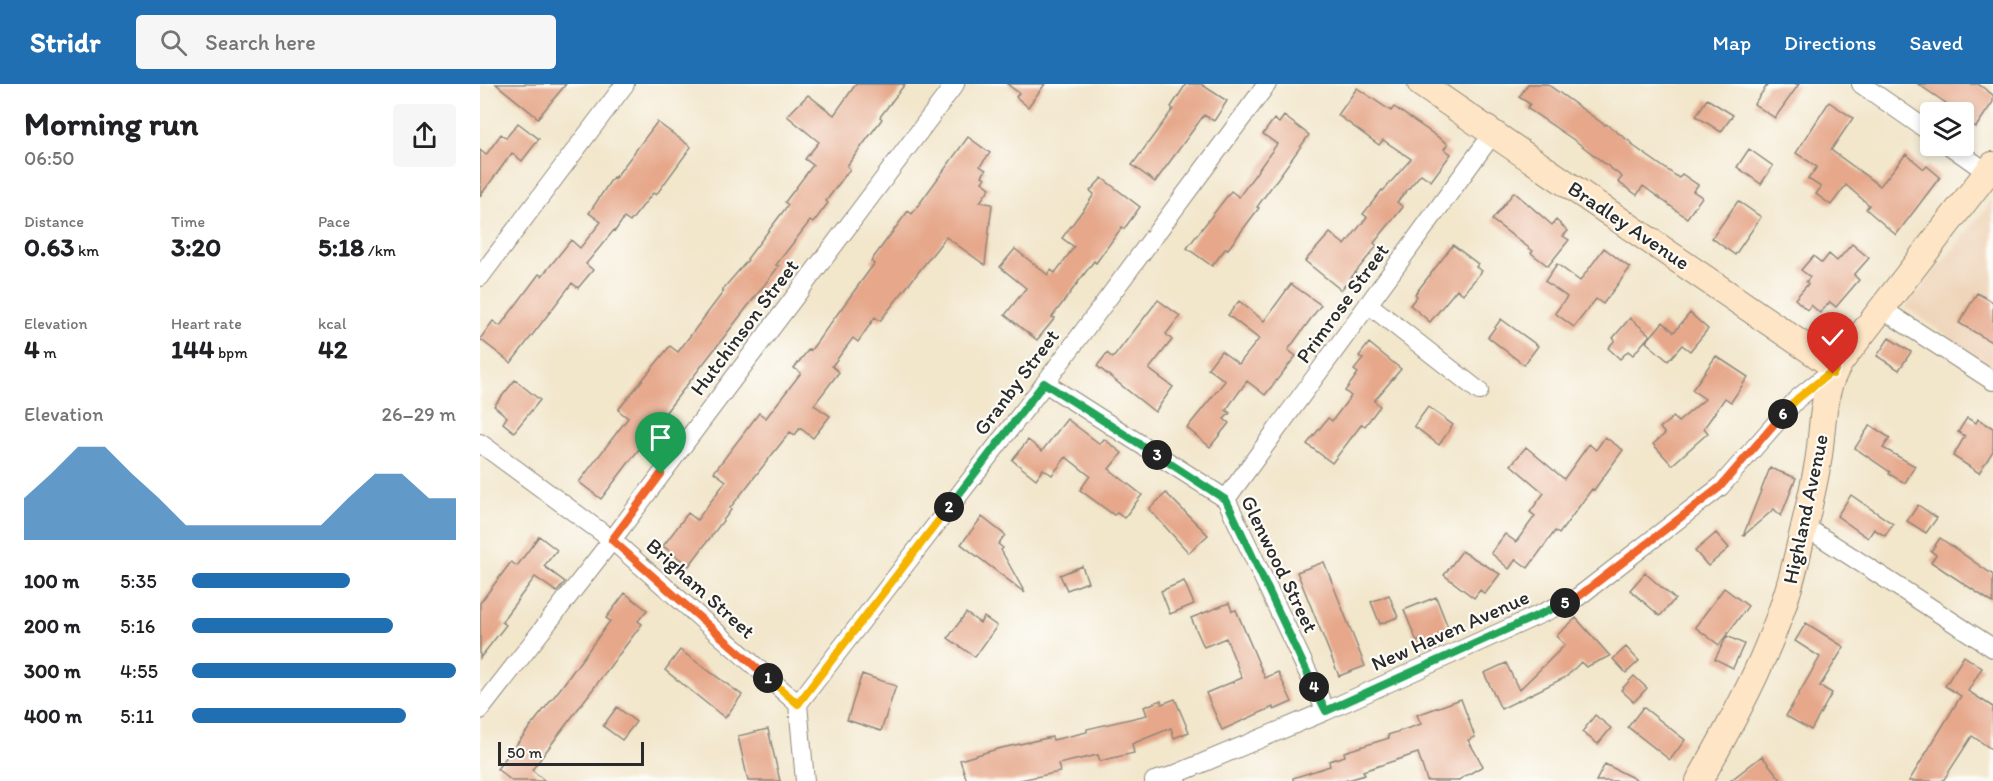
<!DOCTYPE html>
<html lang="en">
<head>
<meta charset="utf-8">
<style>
	:root { --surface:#fff; --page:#f6f6f6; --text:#202124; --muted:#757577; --accent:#1f6fb2 }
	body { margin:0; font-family:Itim,sans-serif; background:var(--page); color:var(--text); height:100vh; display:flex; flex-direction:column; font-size:22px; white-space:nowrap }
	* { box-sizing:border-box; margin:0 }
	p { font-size:20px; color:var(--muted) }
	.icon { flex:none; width:33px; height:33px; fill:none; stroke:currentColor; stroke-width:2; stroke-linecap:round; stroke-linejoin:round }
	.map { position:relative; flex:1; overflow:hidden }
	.side { display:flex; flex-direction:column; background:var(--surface); width:480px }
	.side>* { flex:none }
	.fabs { position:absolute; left:1440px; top:18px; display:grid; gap:12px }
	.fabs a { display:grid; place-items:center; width:54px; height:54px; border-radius:6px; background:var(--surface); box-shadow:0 3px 9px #0003; font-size:30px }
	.scale { position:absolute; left:18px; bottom:15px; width:146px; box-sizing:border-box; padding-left:6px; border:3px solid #2b2b2b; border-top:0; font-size:16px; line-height:21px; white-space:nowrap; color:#2b2b2b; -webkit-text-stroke:4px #fdfcf7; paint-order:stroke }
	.pin { position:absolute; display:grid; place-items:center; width:51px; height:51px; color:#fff; margin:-62px -26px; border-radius:50% 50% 50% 0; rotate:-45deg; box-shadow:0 0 6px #0007 }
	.pin .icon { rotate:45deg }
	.km { position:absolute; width:30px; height:30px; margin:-15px; border-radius:50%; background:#222; color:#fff; font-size:16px; line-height:30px; text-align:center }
	.round { display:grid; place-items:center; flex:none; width:63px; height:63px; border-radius:6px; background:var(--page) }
	.head { display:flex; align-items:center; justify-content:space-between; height:102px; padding:0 24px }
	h1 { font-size:33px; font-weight:800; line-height:45px }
	.figures { display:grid; grid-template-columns:repeat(3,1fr); gap:9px; height:102px; padding:6px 24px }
	.figures div { display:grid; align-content:center }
	.figures b { font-size:26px; font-weight:800 }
	.figures small { font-size:16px; font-weight:400 }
	.figures p { font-size:16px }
	.chart { height:168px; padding:12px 24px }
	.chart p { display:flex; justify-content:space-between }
	.chart svg { width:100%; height:108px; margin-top:6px; fill:var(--accent); opacity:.7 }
	ul { padding:0 24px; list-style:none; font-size:20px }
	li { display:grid; grid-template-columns:96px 72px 1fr; align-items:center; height:45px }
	li i { height:15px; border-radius:8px; background:var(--accent) }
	header { display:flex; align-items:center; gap:36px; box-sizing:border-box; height:84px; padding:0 30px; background:var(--accent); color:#fff }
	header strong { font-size:28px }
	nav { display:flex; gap:33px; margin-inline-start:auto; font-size:21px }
	.search { width:420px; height:54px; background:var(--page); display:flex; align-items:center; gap:15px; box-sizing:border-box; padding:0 21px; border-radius:6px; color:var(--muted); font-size:22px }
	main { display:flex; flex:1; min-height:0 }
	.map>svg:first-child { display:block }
	.built { fill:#efd6bb }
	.building { fill:#e6a78a }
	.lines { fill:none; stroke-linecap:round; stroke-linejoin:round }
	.street-casing { stroke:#8e887b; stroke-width:20 }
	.secondary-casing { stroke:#8e887b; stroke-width:28 }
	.street { stroke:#fff; stroke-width:18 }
	.secondary { stroke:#fee5c5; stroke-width:26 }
	.split-1-casing { stroke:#fff; stroke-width:12 }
	.split-2-casing { stroke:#fff; stroke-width:12 }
	.split-3-casing { stroke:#fff; stroke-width:12 }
	.split-4-casing { stroke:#fff; stroke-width:12 }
	.split-5-casing { stroke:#fff; stroke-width:12 }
	.split-6-casing { stroke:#fff; stroke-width:12 }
	.split-7-casing { stroke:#fff; stroke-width:12 }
	.split-1 { stroke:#f0652b; stroke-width:8 }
	.split-2 { stroke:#f5b400; stroke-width:8 }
	.split-3 { stroke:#22a559; stroke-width:8 }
	.split-4 { stroke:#22a559; stroke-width:8 }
	.split-5 { stroke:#22a559; stroke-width:8 }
	.split-6 { stroke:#f0652b; stroke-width:8 }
	.split-7 { stroke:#f5b400; stroke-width:8 }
	.labels { text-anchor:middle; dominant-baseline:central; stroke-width:4.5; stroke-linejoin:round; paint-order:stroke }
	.street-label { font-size:21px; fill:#2b2b2b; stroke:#fdfcf7 }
</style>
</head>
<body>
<header>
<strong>Stridr</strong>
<div class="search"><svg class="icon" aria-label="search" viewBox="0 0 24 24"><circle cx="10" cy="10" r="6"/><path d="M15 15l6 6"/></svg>Search here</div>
<nav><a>Map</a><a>Directions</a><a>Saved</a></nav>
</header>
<main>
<section class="side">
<div class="head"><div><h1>Morning run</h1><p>06:50</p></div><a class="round"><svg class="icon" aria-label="share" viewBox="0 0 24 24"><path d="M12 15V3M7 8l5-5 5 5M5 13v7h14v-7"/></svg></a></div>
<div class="figures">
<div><p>Distance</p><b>0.63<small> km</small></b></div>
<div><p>Time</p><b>3:20</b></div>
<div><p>Pace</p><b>5:18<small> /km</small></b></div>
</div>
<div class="figures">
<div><p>Elevation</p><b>4<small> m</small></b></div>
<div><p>Heart rate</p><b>144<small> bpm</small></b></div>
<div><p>kcal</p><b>42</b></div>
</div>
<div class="chart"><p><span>Elevation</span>26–29 m</p>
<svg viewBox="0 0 160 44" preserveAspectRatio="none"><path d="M0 44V27L10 17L20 6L30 6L40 17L50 27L60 38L70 38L80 38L90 38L100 38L110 38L120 27L130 17L140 17L150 27L160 27V44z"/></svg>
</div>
<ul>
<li><b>100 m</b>5:35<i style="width:60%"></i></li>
<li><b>200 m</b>5:16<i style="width:76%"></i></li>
<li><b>300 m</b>4:55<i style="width:100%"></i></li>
<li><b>400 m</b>5:11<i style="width:81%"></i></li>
</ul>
</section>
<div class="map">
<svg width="1513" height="697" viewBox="0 0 1513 697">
	<rect width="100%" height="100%" fill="#fdfcf7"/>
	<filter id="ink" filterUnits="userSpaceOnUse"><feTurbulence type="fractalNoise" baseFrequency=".0167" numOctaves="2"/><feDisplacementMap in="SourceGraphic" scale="12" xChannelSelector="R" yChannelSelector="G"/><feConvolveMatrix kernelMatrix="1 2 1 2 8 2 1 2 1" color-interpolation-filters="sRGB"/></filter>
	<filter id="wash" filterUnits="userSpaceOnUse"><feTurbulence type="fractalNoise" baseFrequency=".008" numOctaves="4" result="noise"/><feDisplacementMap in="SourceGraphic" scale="24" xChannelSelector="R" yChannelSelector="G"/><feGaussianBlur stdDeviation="1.35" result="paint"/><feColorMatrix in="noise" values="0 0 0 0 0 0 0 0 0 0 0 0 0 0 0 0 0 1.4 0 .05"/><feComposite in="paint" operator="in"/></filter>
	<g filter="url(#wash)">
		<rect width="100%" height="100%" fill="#f2e6cb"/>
		<path class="built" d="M1513,116V283L1426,223Z"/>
		<g id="blocks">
			<path class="building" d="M16,0H86L58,34Z
				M376,0H425L400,33L402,35L367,82L370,85L346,117L348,119L333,139L330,137L296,181L299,182L165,355L166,356L121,415L99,398L148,334L138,326L190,262L198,268L244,207L242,206L268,176L267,175L308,121L305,118L333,81L325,75L339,58L307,32L328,11L354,31Z
				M527,0H565L548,23L536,13L539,9Z
				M706,0H721L747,17L734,37L724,31L675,98L652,81L693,25L691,23Z
				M1048,0H1067L1125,41L1126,40L1153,60L1152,61L1199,94L1202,90L1218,101L1213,107L1222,113L1207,134L1163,102L1157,111L1138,98L1142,93L1097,58L1047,24L1050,20L1039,13Z
				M1288,0H1319L1295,34L1274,20Z
				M1438,0H1498L1513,11V18L1496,43L1484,35V28H1475L1464,21L1466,19Z
				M877,4L911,27L914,23L968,60L964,65L971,70L951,97L941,90L917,118L923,123L894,159L897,162L861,206L825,177L850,149L865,161L887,133L883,130L902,106L903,107L931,75L903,56L899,61L858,31Z
				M1227,15L1253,31L1241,48L1216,32Z
				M1349,18L1373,34L1351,66L1400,102L1426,70L1444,85L1447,82L1460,93L1416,151L1386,125L1389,121L1366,101L1351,121L1336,110L1341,103L1328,95L1337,83L1316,69Z
				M804,32L829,51L777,123L779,124L748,165L746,164L732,182L707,164L751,107L759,113L797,60L783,50L794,35L799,39Z
				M177,38L211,63L176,111L173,109L150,138L144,134L135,147L134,146L106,180L113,186L98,204L92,199L31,279L0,255L13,237L20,242L59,190L62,192L91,156L100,164L121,138L109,129L133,93L135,94Z
				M38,39L59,55L42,77L32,69L0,112V66L6,71L21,50L26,54Z
				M488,53L510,69L500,82L506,86L502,92L505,94L502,98L510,104L500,118L512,120L505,181L466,153L400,237L395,233L378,258L373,254L352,282L359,288L334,321L350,332L333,354L320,344L315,351L310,348L250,424L251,426L209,482L183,462L208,429L217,436L246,397L234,388L279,329L286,334L321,289L314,284L329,265L331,266L394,180L391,177L428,127L432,130Z
				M1269,65L1293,82L1281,100L1257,83Z
				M622,94L660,123L644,145L642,143L616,179L614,177L572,233L575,234L557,256L525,231L546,204L520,183L535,165L568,191L571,186L575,189L594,163L582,154L609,118L614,110L610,107Z
				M1034,108L1072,141L1076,136L1088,147L1083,152L1089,156L1068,182L1051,169L1053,167L1012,136Z
				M1258,117L1281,133L1255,171L1232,154Z
				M1372,160L1389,174L1374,191L1379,196L1356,223L1350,218L1340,229L1331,221L1327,226L1315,215L1328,200L1326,198L1330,193L1321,186L1333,172L1342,179L1349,170L1357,177Z
				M973,161L998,180L996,183L1002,187L983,210L977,205L950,238L930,221L937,212L935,210Z
				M1124,164L1150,184L1123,220L1116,215L1094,243L1075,229L1087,213L1065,197L1077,180L1100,197Z
				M811,200L841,221L808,266L816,272L785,311L767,297L746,326L750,329L744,335L749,339L730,363L707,344L745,297L728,284L741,267L759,280L779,255L748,231L759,217L784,237Z
				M1497,209L1513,218V259L1479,239Z
				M678,216L700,232L686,250L692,256L669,285L693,303L675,328L617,282L627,269L633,274Z
				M1210,229L1228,245L1210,267L1202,261L1188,277L1166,258L1183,238L1194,248Z
				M1150,234L1170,251L1153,271L1148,267L1140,275L1128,264L1135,256L1133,254Z
				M1021,235L1058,262L1044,281L1008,253Z
				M1409,254L1431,268L1419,286L1397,272Z
				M889,259L921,285L894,317L900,322L885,342L882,340L852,379L827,360L848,334L852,337L871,312L865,307L878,289L874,286L883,275L879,272Z
				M1236,272L1268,293L1251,318L1245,314L1224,344L1228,349L1192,381L1173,360L1185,350L1180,344L1193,333L1198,338L1225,315L1212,306Z
				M35,296L60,316L34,348L23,339L27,333L14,322Z
				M948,323L973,341L959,361L934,342Z
				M1487,334L1496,339L1498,335L1513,344V367L1499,389L1473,372L1485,352L1478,348Z
				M587,335L620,360L624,355L642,369L629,385L662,411L644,434L637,429L634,431L600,406L610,392L586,373L572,391L563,385L556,395L532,376L548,356L562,367Z
				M1390,341L1410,354L1403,364L1435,382L1425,399L1409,390L1410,388L1375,364Z
				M1125,353L1143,366L1127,388L1114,406L1112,405L1079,450L1075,447L1048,484L1036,475L1029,485L1011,469L1025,450L1036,458L1055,432L1050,428L1064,409L1031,381L1046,363L1084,395L1109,360L1116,366Z
				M1290,384L1316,394L1301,432L1294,425L1263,452Z
				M686,409L728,451L709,469L669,425Z
				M1371,411L1413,440L1405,452L1394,445L1388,454L1357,432Z
				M1438,421L1457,434L1446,449L1427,437Z
				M502,433L525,451L518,460L523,464L521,466L545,509L481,460Z
				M1236,449L1249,464L1228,482L1215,467Z
				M59,452L77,466L64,482L85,498L77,508L55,493L27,530L22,538L26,541L0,574V519L31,478L37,482Z
				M1460,454L1513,491V519L1451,478L1456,471L1451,467Z
				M982,467L1020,490L1005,510L1000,506L994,514L964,491Z
				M844,478L885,582L859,592L817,488Z
				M602,482L608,498L587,506L580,491Z
				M1165,489L1195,515L1180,532L1150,506Z
				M704,497L714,520L690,530L681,507Z
				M1244,504L1268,522L1239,561L1215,543Z
				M145,509L167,526L158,537L162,540L52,686L65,697H32L17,685L80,605L130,537L126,534Z
				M909,511L918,533L900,540L891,518Z
				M956,513L969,546L959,551L962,557L946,564L943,555L937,558L924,526Z
				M749,519L752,527L756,526L785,594L798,588L812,618L794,626L793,623L742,646L726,609L762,594L746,554L724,563L711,534Z
				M486,529L500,539L504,533L517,542L495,573L468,554Z
				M1096,534L1130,572L1106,583L1101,578L1086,593L1021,625L1004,589L1026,579L1039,606L1085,561L1076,552Z
				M1326,539L1364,563L1340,602L1352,609L1331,646L1306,632L1340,573L1315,557Z
				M1247,552L1264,560L1253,584L1235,575Z
				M1146,563L1159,577L1146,589L1133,575Z
				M200,566L262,611L245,634L185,586Z
				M1484,572L1502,584L1488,607L1513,623V666L1492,652L1463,697H1429L1481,612L1465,602Z
				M382,590L416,602L401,647L367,636Z
				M1154,592L1167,604L1154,618L1141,606Z
				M695,615L709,648L694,654L691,644L652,660L654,669L620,677L618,671L578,680L580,688L535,697H487L480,676L517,665L572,653L573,656L607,648V645L667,631L664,623L681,616L682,620Z
				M981,615L995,653L988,656L1003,682L977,697H947L938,669L883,687L885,691L864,697H813V694L850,682L849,677L865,672L864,668L909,654L908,651L941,640L937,631Z
				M137,623L156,638L142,656L123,642Z
				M1163,623L1205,656L1190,676L1148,643Z
				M1115,631L1131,644L1118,660L1102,648Z
				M288,645L300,697H268L258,652Z
				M1282,672L1302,697H1250Z
				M1125,680L1159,697H1116Z"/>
		</g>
	</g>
	<g filter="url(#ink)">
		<use href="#blocks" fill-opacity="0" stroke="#8e887b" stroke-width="1.5"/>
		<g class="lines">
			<g class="street-casing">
				<path id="street" d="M1381,0L1450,48
					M1470,62L1507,88
					M0,193L145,0
					M888,220L999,307
					M1402,225L1513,297
					M565,299L746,415L846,627
					M0,359L132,456L318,620L325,697
					M746,415L1014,48
					M1324,442L1513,564
					M318,620L565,299L787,0
					M0,626L132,456L475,0
					M674,697L689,693L846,627L1098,513L1240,403L1317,315L1354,285"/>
			</g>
			<g class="secondary-casing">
				<path id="secondary" d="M941,0L1356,284
					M1219,697C1258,628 1296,558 1315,481C1323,447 1332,412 1338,378C1344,343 1340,308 1361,277L1513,81"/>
			</g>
			<use href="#street" class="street"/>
			<use href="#secondary" class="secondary"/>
		</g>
	</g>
	<g class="lines" filter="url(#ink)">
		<g class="split-1-casing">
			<path id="split-1" d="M181,390L132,456L288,594"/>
		</g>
		<g class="split-2-casing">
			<path id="split-2" d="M288,594L318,620L469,423"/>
		</g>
		<g class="split-3-casing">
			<path id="split-3" d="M469,423L564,299L677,371"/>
		</g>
		<g class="split-4-casing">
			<path id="split-4" d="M677,371L746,416L834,603"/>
		</g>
		<g class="split-5-casing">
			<path id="split-5" d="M834,603L846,627L1085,519"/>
		</g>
		<g class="split-6-casing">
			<path id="split-6" d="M1085,519L1098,513L1240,403L1303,330"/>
		</g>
		<g class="split-7-casing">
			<path id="split-7" d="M1303,330L1317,315L1356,284L1353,290"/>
		</g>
		<use href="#split-1" class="split-1"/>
		<use href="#split-2" class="split-2"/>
		<use href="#split-3" class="split-3"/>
		<use href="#split-4" class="split-4"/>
		<use href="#split-5" class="split-5"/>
		<use href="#split-6" class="split-6"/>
		<use href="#split-7" class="split-7"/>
	</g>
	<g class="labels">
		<g class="street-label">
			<text transform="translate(1149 141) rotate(34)">Bradley Avenue</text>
			<text transform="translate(862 219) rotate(-54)">Primrose Street</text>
			<text transform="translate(264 243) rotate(-53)">Hutchinson Street</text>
			<text transform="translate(536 298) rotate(-53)">Granby Street</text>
			<text transform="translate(1325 425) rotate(-78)">Highland Avenue</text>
			<text transform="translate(800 480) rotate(64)">Glenwood Street</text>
			<text transform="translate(221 504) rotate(42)">Brigham Street</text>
			<text transform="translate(970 546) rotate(-24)">New Haven Avenue</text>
		</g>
	</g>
</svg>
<div class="fabs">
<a><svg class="icon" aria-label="layers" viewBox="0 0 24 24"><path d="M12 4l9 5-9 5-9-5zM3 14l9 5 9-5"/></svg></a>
</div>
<div class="scale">50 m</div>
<div class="pin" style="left:181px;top:390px;background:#1e9e55"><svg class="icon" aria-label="arrive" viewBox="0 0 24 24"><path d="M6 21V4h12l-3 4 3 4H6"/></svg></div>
<div class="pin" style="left:1353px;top:290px;background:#d93025"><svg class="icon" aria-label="check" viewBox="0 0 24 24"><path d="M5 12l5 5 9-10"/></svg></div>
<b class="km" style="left:288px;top:594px">1</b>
<b class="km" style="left:469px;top:423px">2</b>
<b class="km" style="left:677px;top:371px">3</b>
<b class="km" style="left:834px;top:603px">4</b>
<b class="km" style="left:1085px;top:519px">5</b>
<b class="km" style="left:1303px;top:330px">6</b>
</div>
</main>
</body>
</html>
